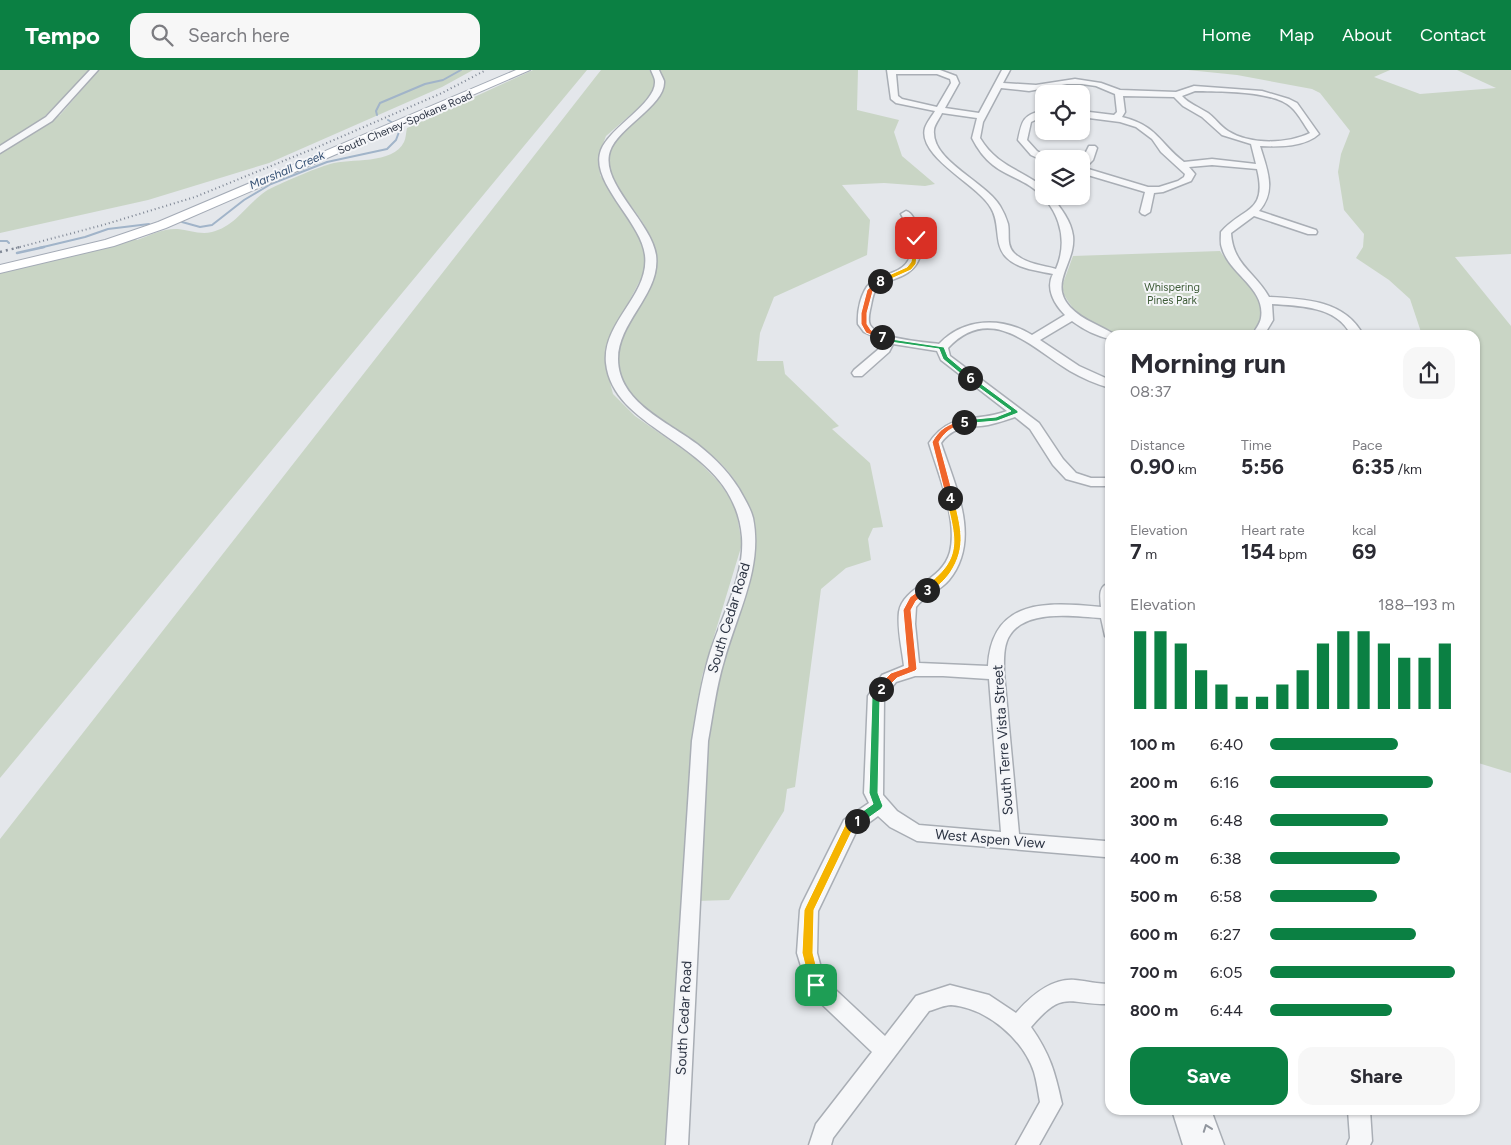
<!DOCTYPE html>
<html lang="en">
<head>
<meta charset="utf-8">
<style>
	:root { --surface:#fff; --page:#f7f7f7; --text:#2b2b33; --muted:#7c7c81; --accent:#0b8043 }
	body { margin:0; font-family:Figtree,sans-serif; background:var(--page); color:var(--text); height:100vh; display:flex; flex-direction:column; font-size:19px; white-space:nowrap }
	* { box-sizing:border-box; margin:0 }
	p { font-size:16px; color:var(--muted) }
	.icon { flex:none; width:28px; height:28px; fill:none; stroke:currentColor; stroke-width:2; stroke-linecap:round; stroke-linejoin:round }
	.map { position:relative; flex:1; overflow:hidden }
	.sheet { position:absolute; left:1105px; top:260px; width:375px; height:785px; display:flex; flex-direction:column; background:var(--surface); border-radius:15px; box-shadow:0 1px 4px #0004 }
	.sheet>* { flex:none }
	.tools { position:absolute; left:1035px; top:15px; display:grid; gap:10px }
	.tools a { display:grid; place-items:center; width:55px; height:55px; border-radius:10px; background:var(--surface); box-shadow:0 1px 4px #0004; font-size:25px }
	.pin { position:absolute; display:grid; place-items:center; width:42px; height:42px; color:#fff; margin:-21px; border-radius:10px; box-shadow:0 2px 8px #0006 }
	.km { position:absolute; width:25px; height:25px; margin:-12px; border-radius:50%; background:#222; color:#fff; font-size:14px; line-height:25px; text-align:center }
	.round { display:grid; place-items:center; flex:none; width:52px; height:52px; border-radius:15px; background:var(--page) }
	.head { display:flex; align-items:center; justify-content:space-between; height:85px; padding:0 25px }
	h1 { font-size:28px; font-weight:700; line-height:38px }
	.stats { display:grid; grid-template-columns:repeat(3,1fr); gap:8px; height:85px; padding:5px 25px }
	.stats div { display:grid; align-content:center }
	.stats b { font-size:21px; font-weight:700 }
	.stats small { font-size:14px; font-weight:400 }
	.stats p { font-size:14px }
	.chart { height:140px; padding:10px 25px }
	.chart p { display:flex; justify-content:space-between }
	.chart svg { width:100%; height:90px; margin-top:5px; stroke:var(--accent); stroke-width:6 }
	.button { display:flex; gap:10px; margin-top:auto; padding:10px 25px }
	.button a { flex:1; height:58px; border-radius:15px; background:var(--accent); color:#fff; font-size:20px; font-weight:700; line-height:58px; text-align:center }
	.button a+a { background:var(--page); color:var(--text) }
	ul { padding:0 25px; list-style:none; font-size:16px }
	li { display:grid; grid-template-columns:80px 60px 1fr; align-items:center; height:38px }
	li i { height:12px; border-radius:6px; background:var(--accent) }
	header { display:flex; align-items:center; gap:30px; box-sizing:border-box; height:70px; padding:0 25px; background:var(--accent); color:#fff }
	header strong { font-size:24px }
	nav { display:flex; gap:28px; margin-inline-start:auto; font-size:18px }
	.search { width:350px; height:45px; background:var(--page); display:flex; align-items:center; gap:12px; box-sizing:border-box; padding:0 18px; border-radius:15px; color:var(--muted); font-size:19px }
	.map>svg:first-child { display:block }
	.green { fill:#c9d5c5 }
	.lines { fill:none; stroke-linecap:round; stroke-linejoin:round }
	.stream-far1 { stroke:#a1b4c9; stroke-width:2 }
	.stream { stroke:#a1b4c9; stroke-width:2.5 }
	.minor-casing { stroke:#a9aeb5; stroke-width:3 }
	.major-casing { stroke:#a4abb6; stroke-width:2 }
	.minor { fill:#f6f7f9; fill-rule:evenodd }
	.major { fill:#fff; fill-rule:evenodd }
	.rail-far1 { stroke:#7e8694; stroke-width:2; stroke-dasharray:1 3; stroke-linecap:butt }
	.rail { stroke:#7e8694; stroke-width:2.5; stroke-dasharray:2 4; stroke-linecap:butt }
	.oneway { stroke:#91969e }
	.split-1 { fill:#f5b400; stroke:#fff }
	.split-2 { fill:#22a559; stroke:#fff }
	.split-3 { fill:#f0652b; stroke:#fff }
	.split-4 { fill:#f5b400; stroke:#fff }
	.split-5 { fill:#f0652b; stroke:#fff }
	.split-6 { fill:#22a559; stroke:#fff }
	.split-7 { fill:#22a559; stroke:#fff }
	.split-8 { fill:#f0652b; stroke:#fff }
	.split-9 { fill:#f5b400; stroke:#fff }
	.labels { text-anchor:middle; dominant-baseline:central; stroke-width:4; stroke-linejoin:round; paint-order:stroke }
	.far-street-label { font-size:11px; fill:#2c3443; stroke:#f4f5f8 }
	.far-park-label { font-size:11px; fill:#405e3a; stroke:#f4f5f8 }
	.far-water-label { font-size:12px; font-style:italic; fill:#375275; stroke:#f4f5f8 }
	.street-label { font-size:14px; fill:#2c3443; stroke:#f4f5f8 }
</style>
</head>
<body>
<header>
<strong>Tempo</strong>
<div class="search"><svg class="icon" aria-label="search" viewBox="0 0 24 24"><circle cx="10" cy="10" r="6"/><path d="M15 15l6 6"/></svg>Search here</div>
<nav><a>Home</a><a>Map</a><a>About</a><a>Contact</a></nav>
</header>
<div class="map">
<svg width="1511" height="1075" viewBox="0 0 1511 1075">
	<rect width="100%" height="100%" fill="#e4e7eb"/>
	<path class="green" d="M0,0H90L41,50L0,75Z
		M99,0H473L442,17L269,93L148,130L0,163V82L60,45Z
		M533,0H587L0,708V199L132,165L137,170C150,165 164,158 178,159C189,160 200,165 212,162C235,157 248,133 266,121C278,114 316,98 330,94C350,88 393,95 404,72C406,68 406,62 407,58Z
		M601,0H649L655,6L656,17L650,28L606,66L599,84L600,105L638,160L646,181L644,203L609,269L606,297L613,324L635,346L695,388L718,411L735,435L742,474L702,606L694,664L666,1075H0V769Z
		M657,0H858L857,40L899,50L894,62L902,86L935,114L925,116L884,113L842,115L870,150L867,185L774,227L760,263L757,291H783L785,304L839,356L832,359L870,393L883,457L873,458L868,469L871,490L846,498L821,519L795,717L787,719L784,741L729,830L696,831C699,790 702,749 705,708C708,677 710,645 716,614C728,559 765,503 752,445C751,439 747,433 745,428C738,413 727,398 714,387C680,361 620,340 617,291C615,251 660,215 653,176C648,146 602,112 608,85C608,82 610,75 612,72C624,52 680,28 657,0Z
		M1188,0H1390L1374,7L1420,24L1496,18L1457,0H1511V184L1455,187L1511,256V703L1475,692V265H1422L1410,229L1389,210L1356,188L1363,177L1364,164L1344,140L1338,102L1341,84L1350,61L1320,23L1312,19L1237,5Z
		M1220,181C1235,205 1289,240 1246,265H1117L1108,262L1076,243L1064,225L1062,216L1073,186Z"/>
	<g class="lines">
		<path class="stream-far1" d="M377,45L376,41L380,33L425,14L443,10L461,0
			M388,50L393,53
			M182,152L200,157L212,155L244,130L271,114L327,92L387,79L396,70L399,62
			M0,171H7L9,173
			M39,178L85,167L108,159L149,154"/>
		<path class="stream" d="M17,183L44,177"/>
		<g class="minor-casing">
			<path id="minor" d="M90,0H98L52,51L0,83V76L46,47Z
				M651,0H659C660,3 663,8 664,11C666,35 618,57 610,81C599,113 651,151 656,185C661,224 618,251 618,289C618,332 668,352 697,374C716,389 732,405 743,426C747,433 751,440 753,448C763,498 737,543 724,591C716,617 713,644 708,671L688,1075H666L692,671C697,641 701,612 710,583C721,547 745,507 742,467C734,371 614,366 606,293C602,252 650,225 645,185C641,151 589,112 601,80C610,57 657,33 655,11C655,8 652,3 651,0Z
				M887,0H940L956,6L959,13L945,38L979,43L1002,0H1010L1003,13L1036,15L1075,9L1101,13L1120,20L1176,22L1194,16L1262,21L1289,29L1297,33L1319,64C1305,77 1279,77 1260,76C1267,99 1277,121 1259,141L1316,160L1317,162L1316,164H1308L1254,146L1231,163C1233,195 1255,202 1269,227C1304,229 1345,230 1363,265H1351C1337,236 1300,236 1272,234L1273,250L1264,265H1252C1255,260 1260,254 1261,248C1266,218 1229,204 1222,178C1220,173 1221,167 1221,162C1243,137 1268,143 1257,99L1212,95L1189,97L1195,104L1191,111L1163,122L1154,123L1150,142L1145,145L1142,144L1140,142L1145,122L1081,103V92L1089,76H1095L1097,78L1093,90L1085,98L1148,117H1159L1178,111L1184,107L1185,104L1161,82L1152,69L1136,57L1120,52L1081,47V41L1114,45L1117,42L1115,24L1096,16L1082,14H1067L1029,21L1001,18L983,52L980,68C996,95 1019,99 1042,116L1044,126H1051C1061,138 1071,151 1073,166C1076,193 1048,213 1070,237C1083,251 1101,255 1115,265H1110V269C1096,266 1083,259 1072,251L1040,270L1079,296L1110,310V318C1096,314 1082,308 1070,301C1032,278 991,232 948,278L950,286L1039,353L1063,389L1076,403L1091,408H1110V416H1091L1066,409L1053,395L1030,359L1015,347C1006,350 997,353 988,355C968,358 954,355 941,373C955,416 982,470 949,510C940,521 925,525 916,537L915,554L919,593L988,596C992,528 1047,532 1101,537C1100,526 1098,516 1110,513V568L1105,566L1101,548C1075,546 1026,539 1010,565C1003,575 1004,591 1004,603L1019,764L1105,771L1110,769V785L1105,787L917,771L890,757L878,746L856,762L818,841L817,883L824,909L885,966L916,926L950,915L989,925L1016,943C1031,926 1051,908 1075,910C1087,911 1098,914 1110,914V934C1068,935 1064,918 1031,957C1050,984 1055,1002 1062,1034L1039,1075H1016L1040,1032C1038,1022 1037,1012 1034,1002C1023,969 987,938 951,935C945,935 936,939 929,941L833,1068L831,1075H809L816,1054L872,982L809,922L797,883L800,840L802,834L844,750L869,733L864,723L868,626L882,605L904,596C902,578 897,559 899,542C903,516 942,512 950,482C958,450 938,403 929,373C950,341 975,353 1007,341L941,290L937,281L893,274L889,282L862,306H854L852,303L854,300L880,278L883,271L864,262L858,254C857,241 861,222 870,213C877,206 889,205 898,200C920,189 910,160 901,144L906,141C913,143 916,153 918,159C926,181 920,200 897,208C891,211 882,212 877,218C872,224 872,233 870,240C869,245 868,251 870,255C878,269 924,272 939,274C964,247 1003,247 1032,265L1065,245C1055,235 1045,219 1053,204C1038,201 1018,199 1007,188C993,175 1001,154 991,138C979,115 917,87 925,58C927,52 932,46 935,41L896,33L891,29ZM896,4H937L950,9L951,13L937,37L902,29L898,26ZM1195,21C1220,22 1272,20 1291,37C1299,44 1304,55 1310,63C1287,74 1250,75 1228,61C1220,56 1215,48 1208,43C1199,37 1189,34 1182,26ZM1123,26L1174,27L1183,36L1202,47L1222,65L1251,74L1256,94L1212,89L1184,92C1158,72 1158,56 1122,47L1125,42ZM942,43L977,48L972,68C977,78 984,88 993,95C1004,104 1018,108 1030,116C1057,134 1070,167 1056,199C1042,195 1025,194 1014,183C1006,175 1010,164 1008,154C1006,147 1003,141 1000,136C985,111 931,91 934,60C934,55 940,48 942,43ZM915,606H943L989,609L1001,762L919,755L897,741L883,725L884,627L896,612Z
				M1044,40V46L1031,52L1027,70L1037,81L1051,89H1044V91L1031,85L1018,70C1022,50 1023,45 1044,40Z
				M1172,1040H1211L1224,1075H1183Z
				M1348,1040H1370L1372,1071L1370,1075H1347L1350,1068Z"/>
		</g>
		<g class="major-casing">
			<path id="major" d="M516,0H530L166,158L114,176L0,203V195L105,170L158,152Z"/>
		</g>
		<use href="#minor" class="minor"/>
		<use href="#major" class="major"/>
		<path class="rail-far1" d="M16,178L103,155L195,127L320,76L442,23L486,0"/>
		<path class="rail" d="M0,182L20,177"/>
	</g>
	<defs><path id="oneway-chevron" d="M-2-3.5L2.5 0L-2 3.5" fill="none" stroke-width="1.6" stroke-linecap="round" stroke-linejoin="round" transform="scale(1.25)"/></defs>
	<use class="oneway" href="#oneway-chevron" transform="translate(1207 1058) rotate(-110)"/>
	<path class="split-1" d="M857,747L861,751L853,759L814,840L813,883L821,915L820,919L816,920L812,919L810,915L802,883L804,840L846,753Z"/>
	<path class="split-2" d="M881,615L885,619L880,627L878,723L883,736L881,739L857,756L853,754V748L873,734L869,723L872,626L878,616Z"/>
	<path class="split-3" d="M924,517H929L931,520L916,531L911,540L917,599L915,601L897,608L884,621H878V616L891,603L908,597L903,540L910,527Z"/>
	<path class="split-4" d="M950,425L954,428C960,456 968,476 950,503C944,511 936,519 927,522H924V517C963,489 956,470 946,428Z"/>
	<path class="split-5" d="M964,350L967,352L966,354C953,357 946,360 939,372L954,428L950,430L946,428L932,372C940,358 948,354 964,350Z"/>
	<path class="split-6" d="M967,307H972L1018,341V343L997,351L961,354L960,352L964,350L996,347L1011,341L967,309Z"/>
	<path class="split-7" d="M882,265L891,269L944,277L948,287L973,308L967,309L943,289L939,279L890,272L880,269V266Z"/>
	<path class="split-8" d="M878,210L883,211L873,221L867,243V254L871,260L885,266V269H882L866,263L861,254V243L867,220Z"/>
	<path class="split-9" d="M915,166L919,168L916,194L911,200L882,213H878V210L907,197L911,192Z"/>
	<g class="labels">
		<g class="far-street-label">
			<text transform="translate(405 53) rotate(-23)">South Cheney-Spokane Road</text>
		</g>
		<g class="far-park-label">
			<text x="1172" y="217">Whispering<tspan x="1172" dy="13">Pines Park</tspan></text>
		</g>
		<g class="far-water-label">
			<text transform="translate(287 100) rotate(-23)">Marshall Creek</text>
		</g>
		<g class="street-label">
			<text transform="translate(729 548) rotate(-73)">South Cedar Road</text>
			<text transform="translate(1003 670) rotate(-94)">South Terre Vista Street</text>
			<text transform="translate(990 769) rotate(5)">West Aspen View</text>
			<text transform="translate(684 948) rotate(-87)">South Cedar Road</text>
		</g>
	</g>
</svg>
<div class="tools">
<a><svg class="icon" aria-label="locate" viewBox="0 0 24 24"><circle cx="12" cy="12" r="6"/><path d="M12 2v4M12 18v4M2 12h4M18 12h4"/></svg></a>
<a><svg class="icon" aria-label="layers" viewBox="0 0 24 24"><path d="M12 4l9 5-9 5-9-5zM3 14l9 5 9-5"/></svg></a>
</div>
<div class="pin" style="left:816px;top:915px;background:#1e9e55"><svg class="icon" aria-label="arrive" viewBox="0 0 24 24"><path d="M6 21V4h12l-3 4 3 4H6"/></svg></div>
<div class="pin" style="left:916px;top:168px;background:#d93025"><svg class="icon" aria-label="check" viewBox="0 0 24 24"><path d="M5 12l5 5 9-10"/></svg></div>
<b class="km" style="left:857px;top:751px">1</b>
<b class="km" style="left:881px;top:619px">2</b>
<b class="km" style="left:927px;top:520px">3</b>
<b class="km" style="left:950px;top:428px">4</b>
<b class="km" style="left:964px;top:352px">5</b>
<b class="km" style="left:970px;top:308px">6</b>
<b class="km" style="left:882px;top:267px">7</b>
<b class="km" style="left:880px;top:211px">8</b>
<section class="sheet">
<div class="head"><div><h1>Morning run</h1><p>08:37</p></div><a class="round"><svg class="icon" aria-label="share" viewBox="0 0 24 24"><path d="M12 15V3M7 8l5-5 5 5M5 13v7h14v-7"/></svg></a></div>
<div class="stats">
<div><p>Distance</p><b>0.90<small> km</small></b></div>
<div><p>Time</p><b>5:56</b></div>
<div><p>Pace</p><b>6:35<small> /km</small></b></div>
</div>
<div class="stats">
<div><p>Elevation</p><b>7<small> m</small></b></div>
<div><p>Heart rate</p><b>154<small> bpm</small></b></div>
<div><p>kcal</p><b>69</b></div>
</div>
<div class="chart"><p><span>Elevation</span>188–193 m</p>
<svg viewBox="0 0 160 44" preserveAspectRatio="none"><path d="M5 44V6M15 44V6M25 44V12M35 44V25M45 44V32M55 44V38M65 44V38M75 44V32M85 44V25M95 44V12M105 44V6M115 44V6M125 44V12M135 44V19M145 44V19M155 44V12"/></svg>
</div>
<ul>
<li><b>100 m</b>6:40<i style="width:69%"></i></li>
<li><b>200 m</b>6:16<i style="width:88%"></i></li>
<li><b>300 m</b>6:48<i style="width:64%"></i></li>
<li><b>400 m</b>6:38<i style="width:70%"></i></li>
<li><b>500 m</b>6:58<i style="width:58%"></i></li>
<li><b>600 m</b>6:27<i style="width:79%"></i></li>
<li><b>700 m</b>6:05<i style="width:100%"></i></li>
<li><b>800 m</b>6:44<i style="width:66%"></i></li>
</ul>
<div class="button"><a>Save</a><a>Share</a></div>
</section>
</div>
</body>
</html>
